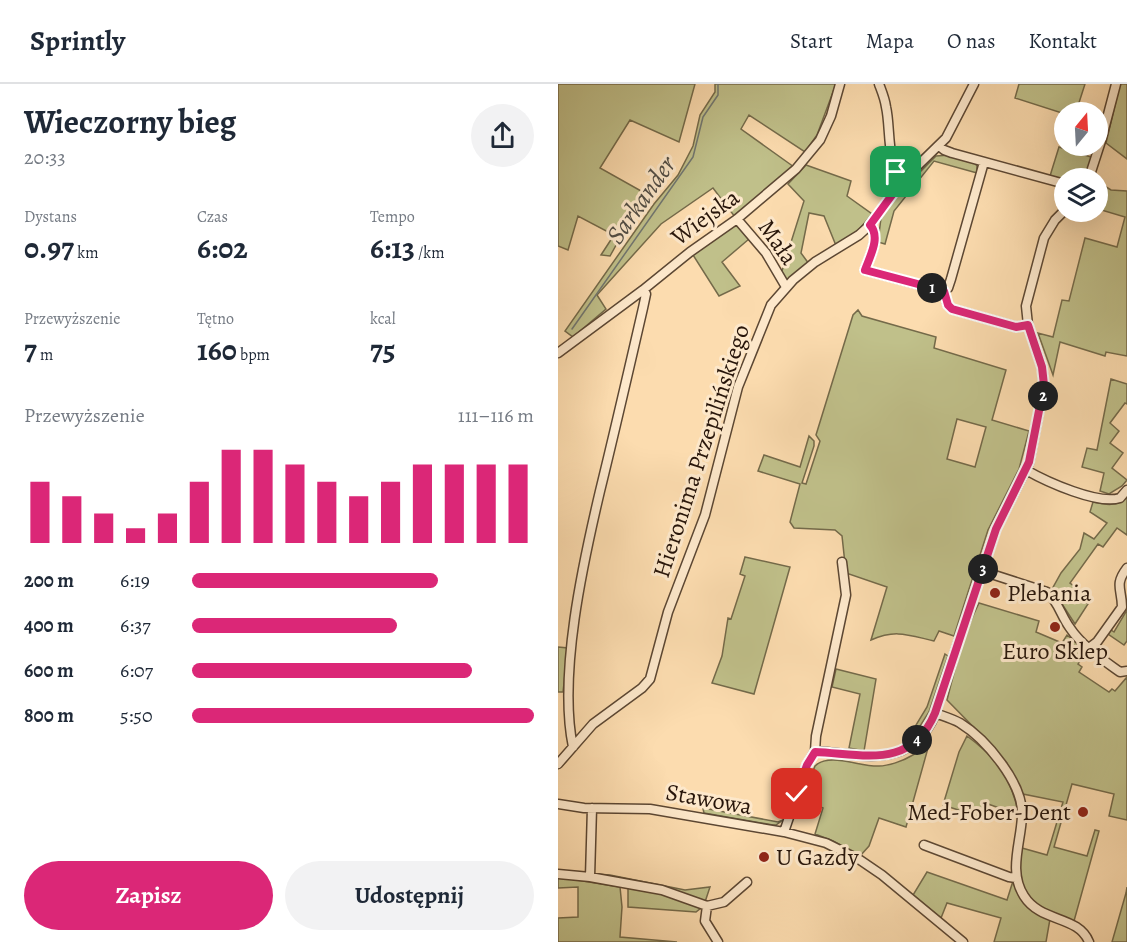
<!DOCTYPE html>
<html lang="pl">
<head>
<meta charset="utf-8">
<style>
	:root { --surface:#fff; --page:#f2f2f3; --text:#1f2937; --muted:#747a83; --line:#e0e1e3; --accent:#db2777 }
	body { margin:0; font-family:Alegreya,serif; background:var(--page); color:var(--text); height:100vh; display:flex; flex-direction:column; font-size:22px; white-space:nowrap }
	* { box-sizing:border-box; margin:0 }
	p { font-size:20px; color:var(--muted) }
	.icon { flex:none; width:33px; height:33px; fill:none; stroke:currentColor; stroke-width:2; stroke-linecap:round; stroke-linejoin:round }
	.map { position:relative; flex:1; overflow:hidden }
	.details { display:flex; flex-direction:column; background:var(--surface); width:558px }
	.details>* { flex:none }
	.needle { width:39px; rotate:18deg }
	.controls { position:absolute; left:496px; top:18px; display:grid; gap:12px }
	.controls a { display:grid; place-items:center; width:54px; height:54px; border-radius:50%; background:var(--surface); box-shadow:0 6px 24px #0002; font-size:30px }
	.pin { position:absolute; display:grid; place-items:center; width:51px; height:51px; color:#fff; margin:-26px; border-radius:12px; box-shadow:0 3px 9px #0006 }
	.km { position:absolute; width:30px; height:30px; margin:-15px; border-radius:50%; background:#222; color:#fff; font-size:16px; line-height:30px; text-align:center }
	.round { display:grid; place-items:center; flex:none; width:63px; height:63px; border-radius:32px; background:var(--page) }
	.head { display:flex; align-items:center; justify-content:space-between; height:102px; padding:0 24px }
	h1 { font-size:33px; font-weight:700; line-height:45px }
	.figures { display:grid; grid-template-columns:repeat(3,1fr); gap:9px; height:102px; padding:6px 24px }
	.figures div { display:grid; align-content:center }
	.figures b { font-size:30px; font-weight:700 }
	.figures small { font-size:16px; font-weight:400 }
	.figures p { font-size:16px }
	.chart { height:168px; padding:12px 24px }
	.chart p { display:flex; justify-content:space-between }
	.chart svg { width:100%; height:108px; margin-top:6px; stroke:var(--accent); stroke-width:6 }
	.cta { display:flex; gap:12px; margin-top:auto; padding:12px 24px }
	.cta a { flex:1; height:69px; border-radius:36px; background:var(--accent); color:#fff; font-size:24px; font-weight:700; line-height:69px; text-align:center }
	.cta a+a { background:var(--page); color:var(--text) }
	ul { padding:0 24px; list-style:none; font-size:20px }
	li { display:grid; grid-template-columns:96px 72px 1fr; align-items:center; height:45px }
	li i { height:15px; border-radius:8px; background:var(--accent) }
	header { display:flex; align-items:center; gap:36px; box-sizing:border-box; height:84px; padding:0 30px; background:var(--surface); border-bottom:2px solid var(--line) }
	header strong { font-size:28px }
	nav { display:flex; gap:33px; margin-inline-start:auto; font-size:21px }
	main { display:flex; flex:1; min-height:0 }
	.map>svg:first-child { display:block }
	.green { fill:#c0c08a; stroke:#746a4a; stroke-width:1.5; fill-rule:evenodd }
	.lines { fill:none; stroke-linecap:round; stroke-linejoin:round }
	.stream { stroke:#717771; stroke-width:1.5 }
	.minor-casing { stroke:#5c4733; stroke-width:11 }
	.minor { stroke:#fde8cb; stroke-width:8 }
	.route-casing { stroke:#fff; stroke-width:12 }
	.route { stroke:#db2777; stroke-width:8 }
	.poi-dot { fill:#8f2418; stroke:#fde8cb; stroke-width:2 }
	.labels { text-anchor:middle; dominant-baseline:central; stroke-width:6; stroke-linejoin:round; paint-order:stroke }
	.street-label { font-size:24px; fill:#27150a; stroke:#fde8cb }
	.poi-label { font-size:24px; fill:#27150a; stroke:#fde8cb; text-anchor:start }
	.water-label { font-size:26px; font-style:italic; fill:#524e46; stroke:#fde8cb }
</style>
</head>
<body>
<header>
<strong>Sprintly</strong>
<nav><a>Start</a><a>Mapa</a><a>O nas</a><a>Kontakt</a></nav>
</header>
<main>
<section class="details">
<div class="head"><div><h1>Wieczorny bieg</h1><p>20:33</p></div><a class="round"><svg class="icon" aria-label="share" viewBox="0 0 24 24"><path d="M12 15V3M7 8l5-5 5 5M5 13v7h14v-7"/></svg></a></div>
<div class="figures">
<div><p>Dystans</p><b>0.97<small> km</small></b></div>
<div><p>Czas</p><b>6:02</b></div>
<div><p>Tempo</p><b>6:13<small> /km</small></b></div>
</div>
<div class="figures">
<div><p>Przewyższenie</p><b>7<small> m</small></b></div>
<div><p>Tętno</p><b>160<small> bpm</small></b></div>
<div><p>kcal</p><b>75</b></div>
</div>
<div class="chart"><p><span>Przewyższenie</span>111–116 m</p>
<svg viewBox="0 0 160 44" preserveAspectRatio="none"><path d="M5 44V19M15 44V25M25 44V32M35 44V38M45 44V32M55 44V19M65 44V6M75 44V6M85 44V12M95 44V19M105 44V25M115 44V19M125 44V12M135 44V12M145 44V12M155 44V12"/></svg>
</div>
<ul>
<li><b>200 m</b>6:19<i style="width:72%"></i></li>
<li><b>400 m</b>6:37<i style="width:60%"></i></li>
<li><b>600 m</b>6:07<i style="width:82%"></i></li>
<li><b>800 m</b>5:50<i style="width:100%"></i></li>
</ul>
<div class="cta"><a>Zapisz</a><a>Udostępnij</a></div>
</section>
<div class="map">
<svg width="569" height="858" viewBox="0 0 569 858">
	<rect width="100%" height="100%" fill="#fcdcaf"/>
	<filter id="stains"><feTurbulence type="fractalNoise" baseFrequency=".00333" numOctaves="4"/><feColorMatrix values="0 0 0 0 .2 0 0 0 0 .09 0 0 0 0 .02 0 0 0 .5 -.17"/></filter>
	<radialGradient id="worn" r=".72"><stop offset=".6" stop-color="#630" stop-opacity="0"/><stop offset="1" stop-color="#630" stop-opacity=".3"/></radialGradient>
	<path class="green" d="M0,0H137L121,58L72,36L42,84L92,112L76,129L52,172L43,171L56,151L20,132L10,166L0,162Z
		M157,0H278L259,51L247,68L191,31L183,45L236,83L177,133L155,104L103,140L39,211L48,225L15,253L7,247L96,120L120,91L135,62L142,31L157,8Z
		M461,0H527L518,28L507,30L457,14Z
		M562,0H569V75L548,59Z
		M501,63L536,74L529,94H507V96L492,92Z
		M392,71L417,79L419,82V89L376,77L336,127L327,160L320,158L323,134L338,112L378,72Z
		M248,81L293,97L289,112L314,130L298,149L279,164L266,132L251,129L243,169L251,180L230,198L223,190L246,117L230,100Z
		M540,98L553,106L569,107V272L548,268L547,272L502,258L495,291L480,249L495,253L504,216L511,217L527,154L559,163L567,133L540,125Z
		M179,140L191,155L164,178L182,202L161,212L135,171Z
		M300,226L304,232L378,253L376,264L448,286L434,336L471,347L461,385L430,446L396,552L381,547L376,557C350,551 338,545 313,556L329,503L288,489L284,452L277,446L236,444L232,438L242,400L200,387L206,371L242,383L251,352L256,357V362L244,399L248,400L262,357L258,351L295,231ZM399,335L428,343L417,383L389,375Z
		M553,295L569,300V320L567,319L552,339L561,347L552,359L565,369L554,384L569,396L564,402L551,410L542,407L546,389L524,383L529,364L539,366Z
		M569,413V451L559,444L545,463L540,460L512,499L521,506L518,511L530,520L517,540L497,509L493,507L503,489L522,465L526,449L536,455L549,439L532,428L535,418C548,421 559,423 569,413Z
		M187,473L232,483L196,610L154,599L164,572L170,534L173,535L187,492L182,490Z
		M421,519L481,537L478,548L504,559L509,551L529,567L520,580L524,583L521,588L551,608L554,605L557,607L569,593V736L551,732L556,710L514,700L496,763L529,772L537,746L541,747L516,837L484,827L472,816L465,804L461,788L464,764L489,771L505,718L465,710L437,665L389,616C397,584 406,549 421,519Z
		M569,526V557L566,561L550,550L553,546L556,548Z
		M0,563L10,564L5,608H0Z
		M387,570L390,572L371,628L357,650L355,646L369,623Z
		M278,585L318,595L306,667L291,664L302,610L274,603Z
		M409,652C439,674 453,694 461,731L430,720L425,734L385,721L401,668Z
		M370,664L348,743L321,734L311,762L302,772L275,757L257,750L265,724L244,715L257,682C271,668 302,683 321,682C330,682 345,677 353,672C359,669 363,665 370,664Z
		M143,716L151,725L220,738L225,736L218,741H215L146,729Z
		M369,788L449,816L455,797C464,815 472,828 492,835L488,858H436L443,834L389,819L383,834L355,811Z
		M38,790L52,791L127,806L152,803L147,818Z
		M0,793L62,803L64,823L62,853L119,858H0V834L20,833V803L0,804Z
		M70,803L108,810L143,824L138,828L70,823Z
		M569,803V858H554L568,809Z"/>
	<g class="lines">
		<path class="stream" d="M14,245L135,73L145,33L160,11V0"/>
		<g class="minor-casing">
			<path id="minor" d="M321,0C324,8 327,15 328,23C333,44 328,81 345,96
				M381,62L386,66L394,69L507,100
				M531,94L543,57L558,0
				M179,135L208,169L228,203
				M312,141C323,153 312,172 307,186L385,207L390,221L394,225L458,243L470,241
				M385,207L390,204L393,195L426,78
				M0,269L85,206L132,168L179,135L238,85L262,56L273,32L282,0
				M468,386C489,398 540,421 562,414L569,406
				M424,487L489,508C500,517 503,532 512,544C524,562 544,575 562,588L569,587
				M531,564L539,558L564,523C564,505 556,501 569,484
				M377,629C385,632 395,635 402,639C428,655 466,700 464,732C463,759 450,787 466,812C483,839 520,831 531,858
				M15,663C0,591 25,479 42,407C57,346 71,285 85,224L88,210L85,206
				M257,667C302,670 347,686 374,637L438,445L471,379L486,301L484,283L470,241L468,222L486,154L497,136L507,126
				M0,680L35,640L84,604L92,595L110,528L147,431L180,303L213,221L235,196L257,178L301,151L312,141L345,96L388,54L416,0
				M0,720L26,724L92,725L226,748L268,759L302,776L324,791L405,858
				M226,748L249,681L257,667L258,652L288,511L284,478
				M366,761L451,793L458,794
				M0,790L32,793L104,806L149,822L166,818L189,798
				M32,793L34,724
				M149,822L147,837L160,858"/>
		</g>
		<use href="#minor" class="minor"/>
	</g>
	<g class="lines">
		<g class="route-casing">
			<path id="route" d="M239,710L249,681L257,668C306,670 353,686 377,629L438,445L471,378L486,301L484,283L470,241L458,243L394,225L390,221L386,207L307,186C312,172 323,153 312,141L345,96L338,88"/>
		</g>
		<use href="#route" class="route"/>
	</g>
	<g class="poi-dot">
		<circle cx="437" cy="509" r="6"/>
		<circle cx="497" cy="543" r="6"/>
		<circle cx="525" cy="728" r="6"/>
		<circle cx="206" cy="773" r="6"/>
	</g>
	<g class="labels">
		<g class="street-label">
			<text transform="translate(147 133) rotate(-36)">Wiejska</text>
			<text transform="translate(220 158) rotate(55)">Mała</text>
			<text transform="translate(143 367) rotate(-72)">Hieronima Przepilińskiego</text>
			<text transform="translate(151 715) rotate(10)">Stawowa</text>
		</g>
		<g class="poi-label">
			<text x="449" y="509">Plebania</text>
			<text x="497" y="567" text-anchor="middle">Euro Sklep</text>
			<text x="513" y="728" text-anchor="end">Med-Fober-Dent</text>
			<text x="218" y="773">U Gazdy</text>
		</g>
		<g class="water-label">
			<text transform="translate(83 116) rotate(-55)">Sarkander</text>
		</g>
	</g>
	<rect width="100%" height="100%" filter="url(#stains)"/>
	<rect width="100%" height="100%" fill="url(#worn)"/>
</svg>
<div class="controls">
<a><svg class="needle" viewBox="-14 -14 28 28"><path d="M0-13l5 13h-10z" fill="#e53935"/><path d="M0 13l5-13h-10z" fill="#747a83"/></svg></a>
<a><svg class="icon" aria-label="layers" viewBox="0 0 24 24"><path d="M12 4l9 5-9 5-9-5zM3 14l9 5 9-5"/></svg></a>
</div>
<div class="pin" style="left:338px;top:88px;background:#1e9e55"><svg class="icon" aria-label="arrive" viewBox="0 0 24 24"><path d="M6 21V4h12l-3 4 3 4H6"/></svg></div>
<div class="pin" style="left:239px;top:710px;background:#d93025"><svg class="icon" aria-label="check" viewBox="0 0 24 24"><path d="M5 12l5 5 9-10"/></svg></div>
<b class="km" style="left:374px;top:204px">1</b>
<b class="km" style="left:485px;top:312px">2</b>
<b class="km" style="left:425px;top:485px">3</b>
<b class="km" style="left:359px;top:656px">4</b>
</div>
</main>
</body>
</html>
